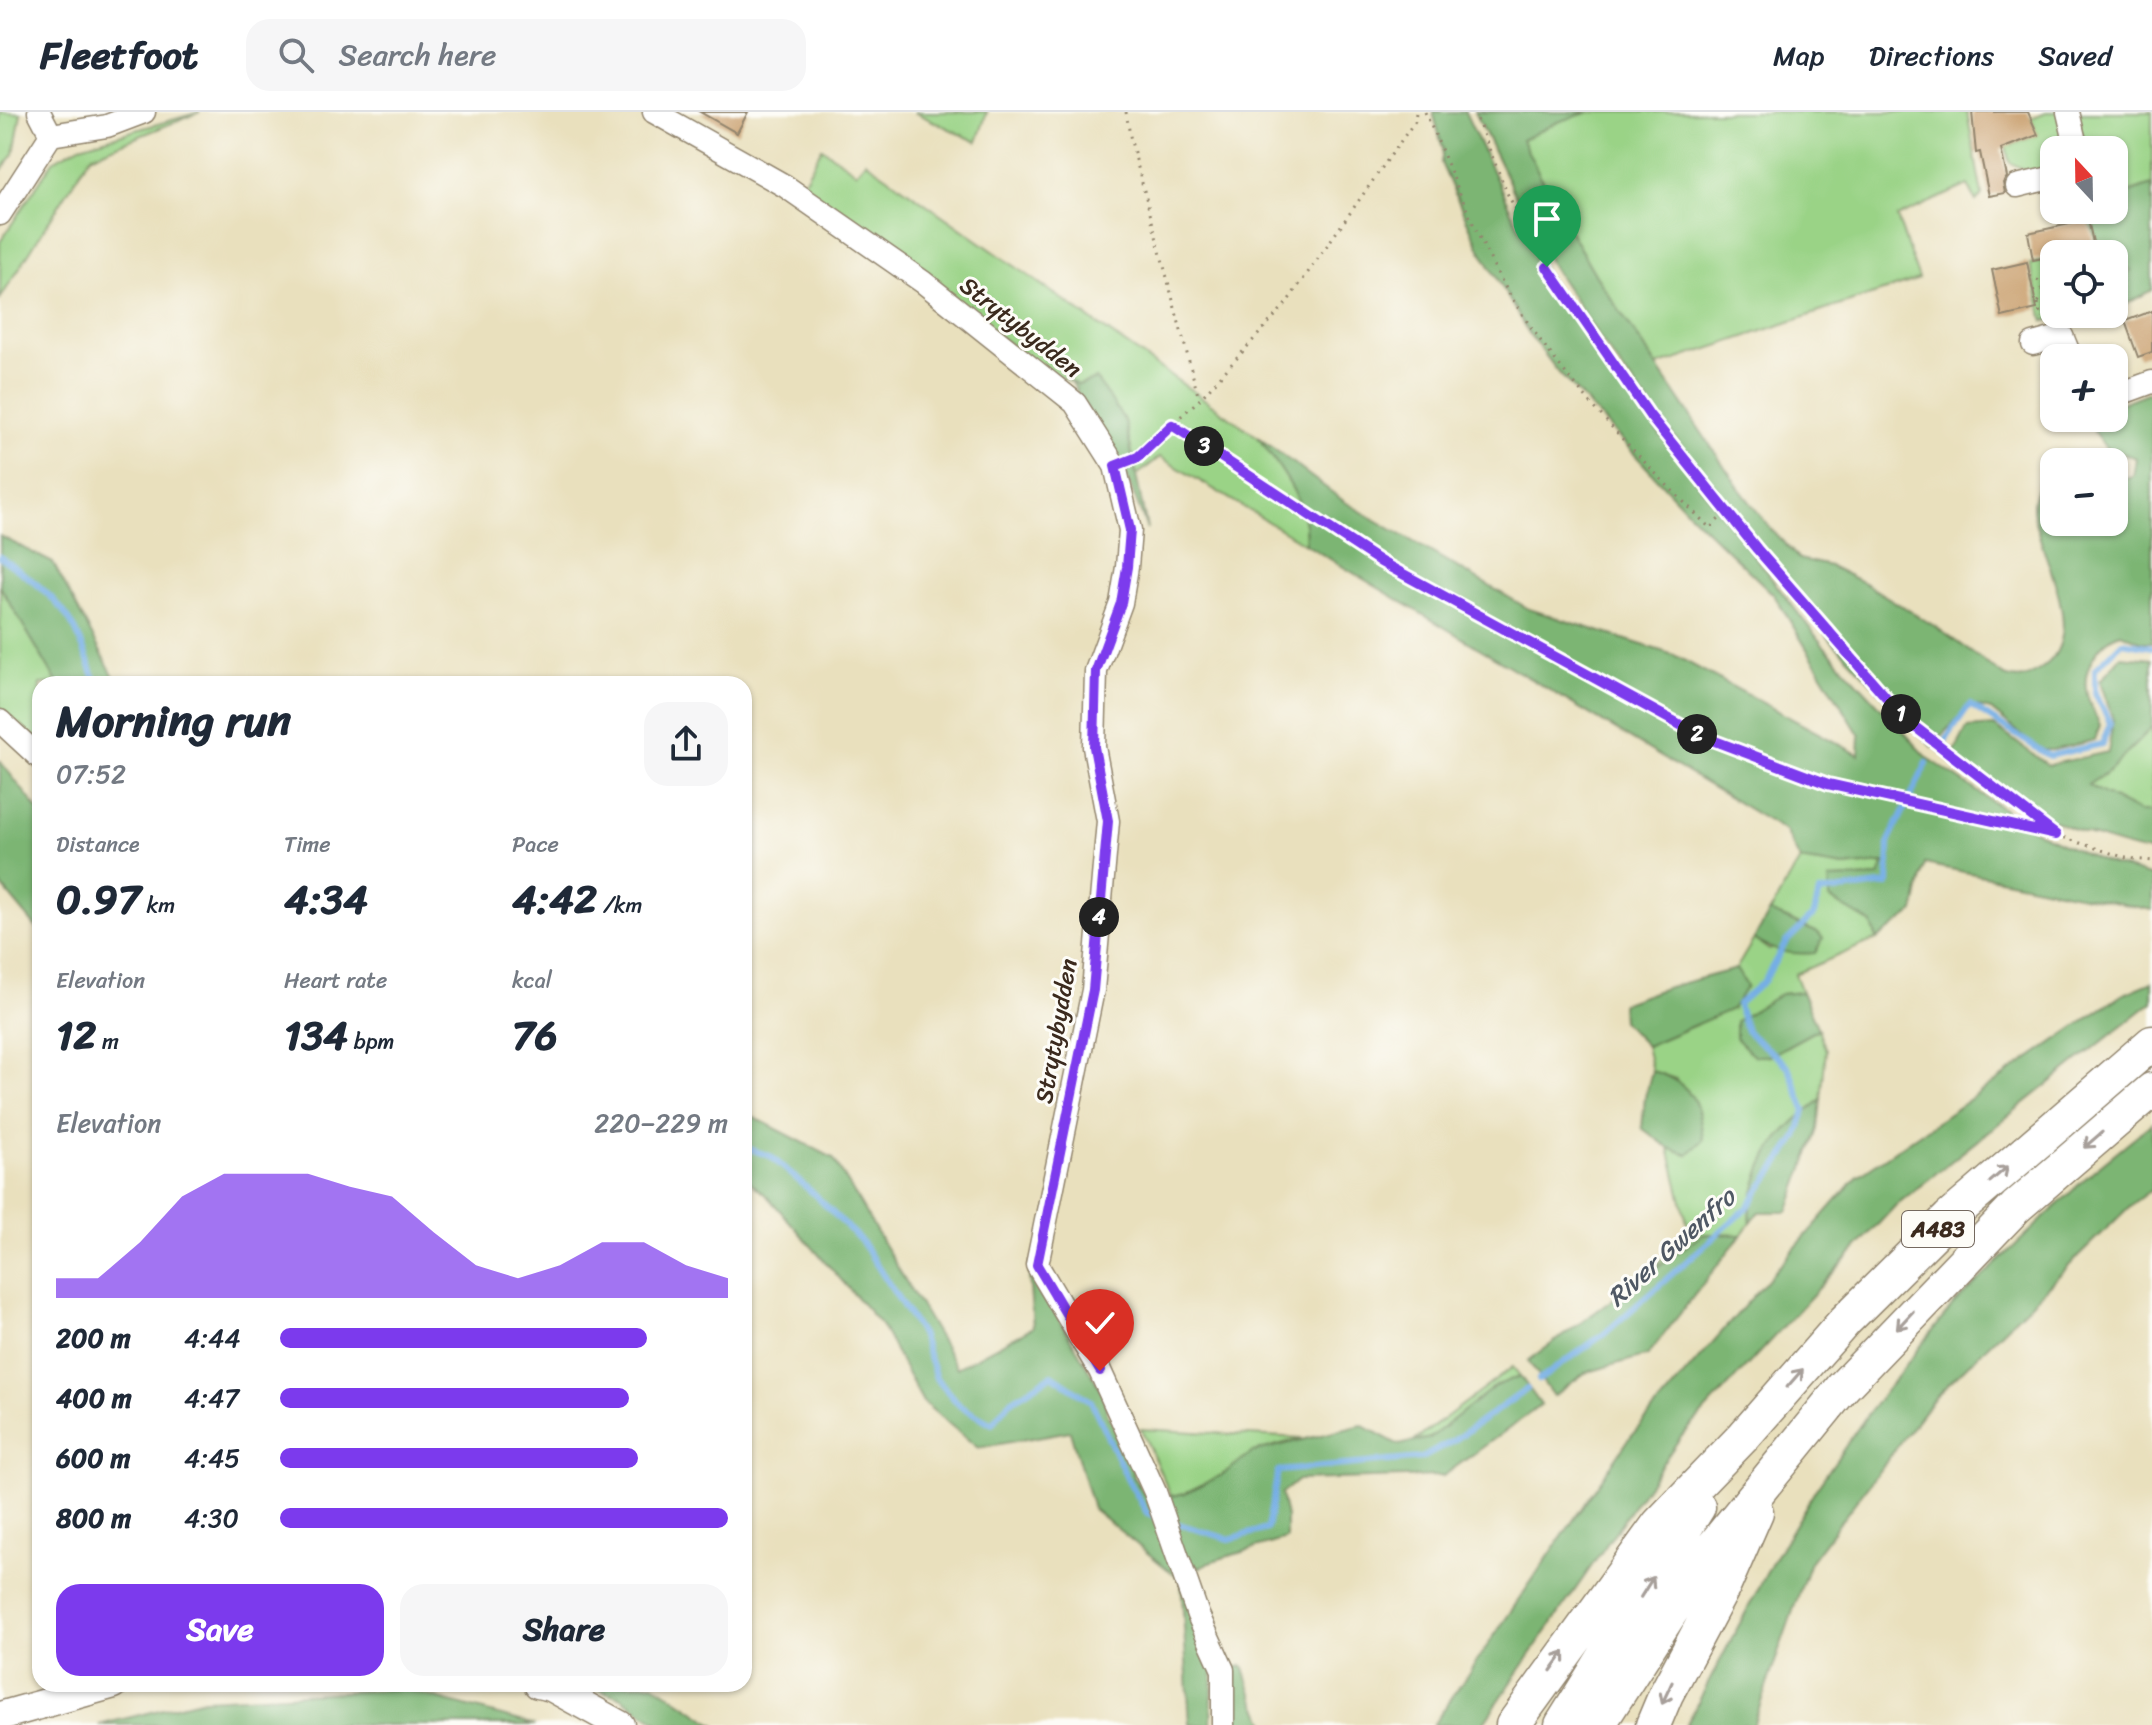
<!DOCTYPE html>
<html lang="en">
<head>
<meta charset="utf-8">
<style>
	:root { --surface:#fff; --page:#f6f6f7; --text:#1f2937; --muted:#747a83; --line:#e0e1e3; --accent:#7c3aed }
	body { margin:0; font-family:Sriracha,sans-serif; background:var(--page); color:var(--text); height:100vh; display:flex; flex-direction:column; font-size:30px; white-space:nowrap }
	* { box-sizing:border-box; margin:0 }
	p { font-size:26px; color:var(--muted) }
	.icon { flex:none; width:44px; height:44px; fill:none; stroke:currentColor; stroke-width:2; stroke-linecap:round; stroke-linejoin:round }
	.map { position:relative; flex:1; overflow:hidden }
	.sheet { position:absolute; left:32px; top:564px; width:720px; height:1016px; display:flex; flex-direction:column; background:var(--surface); border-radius:24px; box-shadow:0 2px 6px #0004 }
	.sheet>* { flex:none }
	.needle { width:52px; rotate:338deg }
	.tools { position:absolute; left:2040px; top:24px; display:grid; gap:16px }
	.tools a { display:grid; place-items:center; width:88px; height:88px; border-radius:16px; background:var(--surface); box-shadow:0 2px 6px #0004; font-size:40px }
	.pin { position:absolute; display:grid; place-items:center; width:68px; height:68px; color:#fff; margin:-82px -34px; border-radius:50% 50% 50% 0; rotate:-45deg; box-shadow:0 0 8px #0007 }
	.pin .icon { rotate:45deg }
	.km { position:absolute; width:40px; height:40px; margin:-20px; border-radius:50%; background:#222; color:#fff; font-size:22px; line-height:40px; text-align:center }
	.round { display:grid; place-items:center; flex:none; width:84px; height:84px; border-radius:24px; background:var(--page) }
	.overview { display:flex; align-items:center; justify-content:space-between; height:136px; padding:0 24px }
	h1 { font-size:44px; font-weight:700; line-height:60px }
	.metrics { display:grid; grid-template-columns:repeat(3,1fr); gap:12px; height:136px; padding:8px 24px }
	.metrics div { display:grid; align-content:center }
	.metrics b { font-size:40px; font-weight:700 }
	.metrics small { font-size:22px; font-weight:400 }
	.metrics p { font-size:22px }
	.chart { height:224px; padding:16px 24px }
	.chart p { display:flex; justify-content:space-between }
	.chart svg { width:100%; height:144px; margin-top:8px; fill:var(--accent); opacity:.7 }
	.cta { display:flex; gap:16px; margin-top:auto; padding:16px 24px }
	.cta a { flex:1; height:92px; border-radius:24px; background:var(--accent); color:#fff; font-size:32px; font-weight:700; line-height:92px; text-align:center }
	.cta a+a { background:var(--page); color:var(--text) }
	ul { padding:0 24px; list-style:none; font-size:26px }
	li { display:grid; grid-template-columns:128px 96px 1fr; align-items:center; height:60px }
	li i { height:20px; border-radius:10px; background:var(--accent) }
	header { display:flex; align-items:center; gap:48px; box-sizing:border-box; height:112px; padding:0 40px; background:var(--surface); border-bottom:2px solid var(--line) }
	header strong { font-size:38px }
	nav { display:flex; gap:44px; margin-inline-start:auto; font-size:28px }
	.search { width:560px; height:72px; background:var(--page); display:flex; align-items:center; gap:20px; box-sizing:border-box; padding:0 28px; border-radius:24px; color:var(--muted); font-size:30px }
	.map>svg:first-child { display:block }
	.green { fill:#9ad386; stroke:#6a7e52; stroke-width:2 }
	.forest { fill:#7bb573; stroke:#5b7048; stroke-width:2 }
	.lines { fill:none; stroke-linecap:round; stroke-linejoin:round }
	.stream { stroke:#75aee5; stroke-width:6 }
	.building { fill:#c99f6d }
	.minor-casing { stroke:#92856e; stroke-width:25 }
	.major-casing { stroke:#92856e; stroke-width:31 }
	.highway-casing { stroke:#92856e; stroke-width:37 }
	.path { stroke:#92856e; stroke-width:3; stroke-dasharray:2 6; stroke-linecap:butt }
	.minor { stroke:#fff; stroke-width:22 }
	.major { stroke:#fff; stroke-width:28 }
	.highway { stroke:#fff; stroke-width:34 }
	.oneway { stroke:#a79f9a }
	.route-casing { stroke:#fff; stroke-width:16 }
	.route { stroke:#7c3aed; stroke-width:10 }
	.labels { text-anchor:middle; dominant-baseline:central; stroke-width:6; stroke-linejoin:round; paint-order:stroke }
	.shield { fill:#fdfcf7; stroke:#75695f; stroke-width:2 }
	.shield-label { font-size:22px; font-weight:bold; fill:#3b2a1e }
	.street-label { font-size:24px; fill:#3b2a1e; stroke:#fdfcf7 }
	.water-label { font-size:26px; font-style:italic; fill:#4f5864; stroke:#fdfcf7 }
</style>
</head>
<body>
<header>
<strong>Fleetfoot</strong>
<div class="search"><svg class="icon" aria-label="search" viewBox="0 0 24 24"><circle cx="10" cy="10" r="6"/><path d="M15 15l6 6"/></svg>Search here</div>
<nav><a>Map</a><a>Directions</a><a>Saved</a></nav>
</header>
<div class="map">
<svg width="2152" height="1613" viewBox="0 0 2152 1613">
	<rect width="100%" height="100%" fill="#fdfcf7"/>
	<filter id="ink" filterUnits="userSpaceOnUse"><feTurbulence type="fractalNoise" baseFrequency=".0125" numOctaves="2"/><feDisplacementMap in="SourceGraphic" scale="16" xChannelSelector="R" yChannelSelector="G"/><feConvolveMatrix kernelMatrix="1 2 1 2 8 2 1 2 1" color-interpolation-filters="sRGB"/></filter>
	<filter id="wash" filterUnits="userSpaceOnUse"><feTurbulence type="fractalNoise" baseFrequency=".006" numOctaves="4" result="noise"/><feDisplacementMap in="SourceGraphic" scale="32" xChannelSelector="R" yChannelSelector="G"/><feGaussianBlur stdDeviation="1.8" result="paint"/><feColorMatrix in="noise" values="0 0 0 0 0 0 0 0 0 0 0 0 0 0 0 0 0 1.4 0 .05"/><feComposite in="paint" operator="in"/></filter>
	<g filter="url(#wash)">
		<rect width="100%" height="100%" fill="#e9e0bd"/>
		<path class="green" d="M0,0L21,1L14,42L0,60Z
			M200,0L90,44L0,187V130L53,49L80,34Z
			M914,0H987L977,30Z
			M1507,0H1967L1982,83L1976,89L1968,73L1897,105L1919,167L1657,254L1596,164L1557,97Z
			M2046,0H2059L2067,38H2054V58C2038,63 2023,58 2009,50L2003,16L2012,33L2037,23L2031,6Z
			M2077,0H2152V73L2114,86V38H2084Z
			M822,36L856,60L865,49L1258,325C1279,355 1311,393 1305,432L1160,345L1137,363L1125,309L1078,273L1041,256L800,76Z
			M2054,146V202H2076L2044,209L2030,152Z
			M0,474L58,572H40V639L0,599Z
			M2152,615V700H2139L2087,673L2110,658Z
			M1800,748L1844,755L1885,751L1879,765L1830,767L1831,787L1871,811L1877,827L1795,862L1802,880L1781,882L1769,944L1818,917L1826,938L1821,988C1784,1015 1763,1038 1753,1085C1751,1094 1749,1101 1751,1110L1741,1123L1703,1122L1648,1161L1689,1119L1669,1036L1688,1042L1676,967L1652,959L1646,934L1696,913L1747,874L1736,857L1754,827L1769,838L1818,821L1770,800Z
			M1513,1255L1520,1264L1495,1274L1430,1326L1413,1330Z
			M1141,1317L1302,1326L1253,1340L1222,1363L1185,1381L1171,1384Z"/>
		<path class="forest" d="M1433,0H1465L1512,101L1536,147L1569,198L1604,250L1823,533L1928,646L2039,721L2101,749L2152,765V798L1925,752L1914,800L1877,827L1871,811L1830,787L1829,767L1879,765L1884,751L1844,755L1800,748L1785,719L1305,432C1311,393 1279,355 1258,325L1345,390L1529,497L1674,543L1859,643L1860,624L1774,483L1690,402L1559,261L1529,222L1481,139L1441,51L1443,37Z
			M1475,0H1589L1558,10L1522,28L1557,97L1596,164L1739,376L1771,417L1799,447L1830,454L1864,471L1936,515L2004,564C2019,569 2026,567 2039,558C2095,523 2035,441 2033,394C2033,386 2037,378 2039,370L2054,367V410H2114V368L2133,364L2136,346L2106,336L2094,320L2095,306H2114V294L2152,279V530H2142L2121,521C2100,527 2083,555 2086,577C2087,589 2095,602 2100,613L2095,628L2053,638H2044L2034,633L1991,598L1971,593L1936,629L1954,641L1967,616L1994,614L2048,653L2108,640L2113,608L2100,569L2121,544L2152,547V615L2110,658L2088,673L2139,700H2152V741C2075,724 1994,687 1936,633L1933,635L1830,527L1612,244L1544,142Z
			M2152,73V178L2114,199L2116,173L2131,158L2114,147V142H2105L2099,138L2086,98H2114V86Z
			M1096,267L1125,309L1147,417L1127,365L1071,269L1078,273Z
			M0,424L53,451L118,572H58L0,474Z
			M0,649L40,700V820L0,772Z
			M1770,800L1818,821L1823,826L1815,841C1792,843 1773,840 1754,827Z
			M1736,857L1747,874L1732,897L1646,934L1622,909L1621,892L1665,876Z
			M2152,870V890L1896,1093L1680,1326L1482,1613H1433L1631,1324L1858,1064L2122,883Z
			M1802,880L1818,917L1769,944H1754L1736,926V909L1781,882Z
			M1652,959C1692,971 1699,988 1703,1028L1688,1042L1669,1036L1642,1016L1645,985Z
			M1821,988L1818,1017L1788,1100H1759L1751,1110C1749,1101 1751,1094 1753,1085C1763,1038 1784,1015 1821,988Z
			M744,1000L833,1046L957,1256L1033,1215L1029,1163L1039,1173L1102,1280L1108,1304L1131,1337L1133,1364L1149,1389L1185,1381L1222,1363L1253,1340L1362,1313L1399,1333L1430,1326L1495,1274L1520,1264L1541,1293L1443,1364L1298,1368L1281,1382L1286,1405V1427L1209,1450L1199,1456L1187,1448L1213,1560L1211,1613H1190L1181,1468L1093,1397L1070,1319L978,1336L923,1290L881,1213L768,1085L744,1065Z
			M2152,1011V1077L2133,1091L1935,1285L1810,1450L1753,1613H1686L1774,1447L1816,1377L1869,1300L1953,1193L2093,1059Z
			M1703,1122L1741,1123L1648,1243L1585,1261L1553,1284L1528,1249Z
			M1243,1554L1254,1587L1267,1613H1231L1230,1557Z
			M583,1572H654L715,1613H661L620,1585Z
			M403,1577L535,1613H99L204,1587Z"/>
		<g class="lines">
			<path class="stream" d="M0,445C29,465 60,487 76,519C84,536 90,555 97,572
				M1940,636L1970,593L2049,644L2102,632L2110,611L2095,581V557L2122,530L2152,535
				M744,1035L770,1044L813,1081L862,1130L921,1222L936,1266L960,1294L992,1312L1008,1291L1052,1263L1091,1289L1126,1364L1147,1401L1157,1405
				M1539,1268L1604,1222L1747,1096L1797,1025L1805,998L1788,954L1746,919L1738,892L1764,869L1786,830L1814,803L1819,781L1888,772L1889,729L1927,651
				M1172,1410L1229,1427L1267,1417L1278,1359L1422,1346L1453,1329L1527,1277"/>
		</g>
		<g id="blocks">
			<path class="building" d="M700,0H748L737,21Z
				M1972,0H2028L2038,23L2001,37L2007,65L2003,71L2005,81L1989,84L1980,40L1976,41Z
				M2088,108L2094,135L2033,148L2028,121Z
				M2027,150L2037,197L2002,205L1992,158Z
				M2152,199V240L2138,245L2125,209Z"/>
		</g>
	</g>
	<g filter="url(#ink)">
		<use href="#blocks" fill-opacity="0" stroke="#92856e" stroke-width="2"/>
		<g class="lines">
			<g class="minor-casing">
				<path id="minor" d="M39,0L51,23
					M654,0L785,74L923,170L1075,291L1115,354L1130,418L1127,455L1121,491L1096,559L1094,635L1108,709L1093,878L1037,1153L1100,1259L1155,1380L1198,1503L1223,1558V1613
					M2068,0L2077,38
					M51,23L107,14L144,0
					M2017,74L2054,65
					M0,102L51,23
					M2033,232L2062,224L2071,246
					M2114,284L2152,270
					M0,609L40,646"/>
			</g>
			<g class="major-casing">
				<path id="major" d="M538,1572L551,1575L620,1613
					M0,1604L114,1572"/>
			</g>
			<g class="highway-casing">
				<path id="highway" d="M1513,1613L1659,1412L1744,1324L1845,1209L1949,1106L2152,931
					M1562,1613L1698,1395
					M1598,1613L1712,1436L1843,1275L2016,1095L2152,978
					M1653,1613L1666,1582L1725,1471L1756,1400"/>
			</g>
			<path class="path" d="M1126,0L1131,29L1199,287
				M1425,0C1452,60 1476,127 1510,183C1562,268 1640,347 1710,416L1726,400
				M1474,0L1508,83L1547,155L1650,304L1757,437L1906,608L2053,721
				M2030,164L2050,175L2036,193
				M2033,179L2054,174
				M2038,191L2041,207
				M1172,313L1381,450L1699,623L1828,672L2056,723L2126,746L2152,749
				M1133,347L1199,288L1285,193L1415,9L1416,0"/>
			<use href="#minor" class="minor"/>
			<use href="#major" class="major"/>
			<use href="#highway" class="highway"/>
		</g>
		<defs><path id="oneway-shaft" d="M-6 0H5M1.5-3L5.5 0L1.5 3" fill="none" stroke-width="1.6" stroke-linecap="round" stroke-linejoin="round" transform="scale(2)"/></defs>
		<g class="oneway">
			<use href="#oneway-shaft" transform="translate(2093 1028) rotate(139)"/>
			<use href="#oneway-shaft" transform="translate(1999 1062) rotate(-41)"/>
			<use href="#oneway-shaft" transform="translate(1905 1208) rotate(133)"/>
			<use href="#oneway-shaft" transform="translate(1795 1266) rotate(-49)"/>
			<use href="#oneway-shaft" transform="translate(1647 1475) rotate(-58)"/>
			<use href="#oneway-shaft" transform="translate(1558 1549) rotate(-54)"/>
			<use href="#oneway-shaft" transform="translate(1667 1581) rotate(115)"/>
		</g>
	</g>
	<g class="lines" filter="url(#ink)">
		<g class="route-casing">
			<path id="route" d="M1100,1259L1037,1153L1093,878L1108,709L1094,635L1096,559L1121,491L1127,455L1130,418L1115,354L1138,345L1172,313L1381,450L1699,623L1828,672L2056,723L1906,608L1757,437L1650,304L1547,155"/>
		</g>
		<use href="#route" class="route"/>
	</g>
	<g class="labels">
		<rect class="shield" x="1902" y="1099" width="72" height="36" rx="6"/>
		<g class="shield-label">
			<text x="1938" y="1117">A483</text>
		</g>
		<g class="street-label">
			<text transform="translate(1021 215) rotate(38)">Strytybydden</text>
			<text transform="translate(1056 919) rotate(-80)">Strytybydden</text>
		</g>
		<g class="water-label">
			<text transform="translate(1671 1135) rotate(-42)">River Gwenfro</text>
		</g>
	</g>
</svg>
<div class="tools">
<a><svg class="needle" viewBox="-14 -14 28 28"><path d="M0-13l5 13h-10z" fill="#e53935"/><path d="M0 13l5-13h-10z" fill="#747a83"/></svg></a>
<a><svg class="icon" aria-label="locate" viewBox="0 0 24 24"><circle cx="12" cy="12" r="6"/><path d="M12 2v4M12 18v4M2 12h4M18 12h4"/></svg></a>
<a>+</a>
<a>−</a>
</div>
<div class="pin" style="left:1547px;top:155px;background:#1e9e55"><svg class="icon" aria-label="arrive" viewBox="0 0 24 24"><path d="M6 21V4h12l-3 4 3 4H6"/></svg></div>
<div class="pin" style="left:1100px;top:1259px;background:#d93025"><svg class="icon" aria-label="check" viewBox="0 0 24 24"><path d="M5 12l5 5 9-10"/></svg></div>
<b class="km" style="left:1901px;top:602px">1</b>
<b class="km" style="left:1697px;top:622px">2</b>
<b class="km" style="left:1204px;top:334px">3</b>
<b class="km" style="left:1099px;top:805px">4</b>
<section class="sheet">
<div class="overview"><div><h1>Morning run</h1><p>07:52</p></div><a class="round"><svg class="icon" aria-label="share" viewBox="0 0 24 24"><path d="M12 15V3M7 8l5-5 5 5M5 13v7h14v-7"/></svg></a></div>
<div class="metrics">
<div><p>Distance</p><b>0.97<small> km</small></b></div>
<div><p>Time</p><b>4:34</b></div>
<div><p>Pace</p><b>4:42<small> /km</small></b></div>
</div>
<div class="metrics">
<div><p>Elevation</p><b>12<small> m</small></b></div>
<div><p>Heart rate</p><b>134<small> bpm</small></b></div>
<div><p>kcal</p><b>76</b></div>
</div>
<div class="chart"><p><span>Elevation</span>220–229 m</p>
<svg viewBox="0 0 160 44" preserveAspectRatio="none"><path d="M0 44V38L10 38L20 27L30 13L40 6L50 6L60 6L70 10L80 13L90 24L100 34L110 38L120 34L130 27L140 27L150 34L160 38V44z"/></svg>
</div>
<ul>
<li><b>200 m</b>4:44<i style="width:82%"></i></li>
<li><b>400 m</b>4:47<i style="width:78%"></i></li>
<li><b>600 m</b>4:45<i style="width:80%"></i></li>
<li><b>800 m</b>4:30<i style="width:100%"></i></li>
</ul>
<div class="cta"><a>Save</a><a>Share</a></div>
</section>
</div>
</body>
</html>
